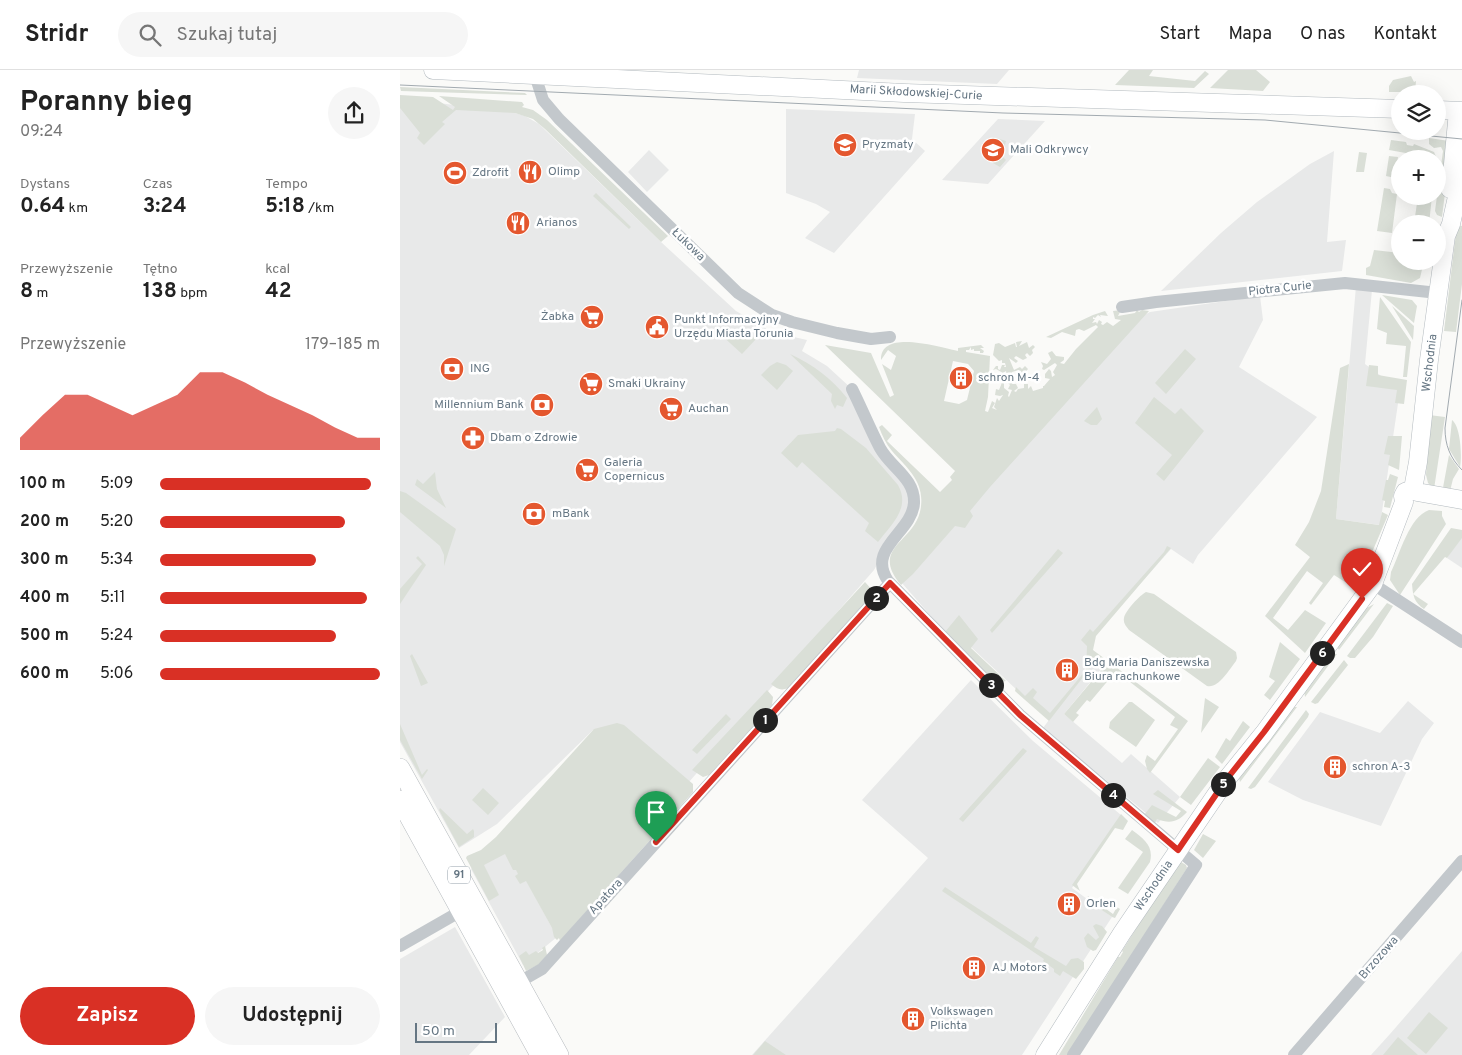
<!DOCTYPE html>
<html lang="pl">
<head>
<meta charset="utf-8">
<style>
	:root { --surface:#fff; --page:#f6f6f6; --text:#222; --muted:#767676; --line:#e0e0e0; --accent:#d93025 }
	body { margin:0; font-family:Overpass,sans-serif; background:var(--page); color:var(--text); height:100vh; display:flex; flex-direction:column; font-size:19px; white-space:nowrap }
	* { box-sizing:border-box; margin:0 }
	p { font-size:16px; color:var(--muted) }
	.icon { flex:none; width:28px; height:28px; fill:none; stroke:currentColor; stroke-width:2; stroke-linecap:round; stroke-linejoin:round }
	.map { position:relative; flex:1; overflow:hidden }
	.sheet { display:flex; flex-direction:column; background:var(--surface); width:400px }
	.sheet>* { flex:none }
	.fabs { position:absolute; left:991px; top:15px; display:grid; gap:10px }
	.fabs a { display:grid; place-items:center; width:55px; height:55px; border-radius:50%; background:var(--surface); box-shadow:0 5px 20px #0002; font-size:25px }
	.scale { position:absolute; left:15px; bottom:12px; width:82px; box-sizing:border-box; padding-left:5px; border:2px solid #657683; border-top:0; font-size:14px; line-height:18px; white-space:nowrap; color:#657683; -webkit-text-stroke:4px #fff; paint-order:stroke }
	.pin { position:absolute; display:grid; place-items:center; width:42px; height:42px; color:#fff; margin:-51px -21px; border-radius:50% 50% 50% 0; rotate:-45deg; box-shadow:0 0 5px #0007 }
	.pin .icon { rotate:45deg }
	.km { position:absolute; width:25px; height:25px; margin:-12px; border-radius:50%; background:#222; color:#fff; font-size:14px; line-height:25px; text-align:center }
	.round { display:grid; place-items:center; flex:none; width:52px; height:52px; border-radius:26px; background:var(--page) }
	.head { display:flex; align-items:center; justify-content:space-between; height:85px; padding:0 20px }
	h1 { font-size:28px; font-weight:700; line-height:38px }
	.metrics { display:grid; grid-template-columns:repeat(3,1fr); gap:8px; height:85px; padding:5px 20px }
	.metrics div { display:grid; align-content:center }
	.metrics b { font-size:21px; font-weight:700 }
	.metrics small { font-size:14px; font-weight:400 }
	.metrics p { font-size:14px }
	.chart { height:140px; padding:10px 20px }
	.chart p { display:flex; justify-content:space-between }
	.chart svg { width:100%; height:90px; margin-top:5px; fill:var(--accent); opacity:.7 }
	.primary-button { display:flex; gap:10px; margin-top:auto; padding:10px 20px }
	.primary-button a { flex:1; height:58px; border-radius:30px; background:var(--accent); color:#fff; font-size:20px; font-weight:700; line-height:58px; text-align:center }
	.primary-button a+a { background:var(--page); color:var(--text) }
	ul { padding:0 20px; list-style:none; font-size:16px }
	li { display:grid; grid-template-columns:80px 60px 1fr; align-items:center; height:38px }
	li i { height:12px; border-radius:6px; background:var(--accent) }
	header { display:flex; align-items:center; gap:30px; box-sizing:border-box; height:70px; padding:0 25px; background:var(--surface); border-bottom:1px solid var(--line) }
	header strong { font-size:24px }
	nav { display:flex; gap:28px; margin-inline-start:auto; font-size:18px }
	.search { width:350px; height:45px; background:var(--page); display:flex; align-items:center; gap:12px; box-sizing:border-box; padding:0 18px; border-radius:28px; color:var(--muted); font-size:19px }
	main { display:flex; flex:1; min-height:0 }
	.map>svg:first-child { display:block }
	.built { fill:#e8e9e9 }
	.green { fill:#dadfd7; fill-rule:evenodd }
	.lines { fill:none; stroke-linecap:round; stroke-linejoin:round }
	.secondary-casing { stroke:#b3babf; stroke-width:19 }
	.primary-casing { stroke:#b5babe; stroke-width:20 }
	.street { stroke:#c3c8cc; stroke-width:12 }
	.secondary { stroke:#fff; stroke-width:18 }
	.primary { stroke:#fff; stroke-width:19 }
	.tram { stroke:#a2aab0; stroke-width:1 }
	.route-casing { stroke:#fff; stroke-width:10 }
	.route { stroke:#d93025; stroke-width:6 }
	.labels { text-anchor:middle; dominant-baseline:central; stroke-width:5; stroke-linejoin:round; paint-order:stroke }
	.shield { fill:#fff; stroke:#939fa8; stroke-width:1 }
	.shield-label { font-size:11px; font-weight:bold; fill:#657683 }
	.street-label { font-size:12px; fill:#657683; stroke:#fff }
	.poi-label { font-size:12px; fill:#657683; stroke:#fff; text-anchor:start }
</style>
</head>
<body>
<header>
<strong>Stridr</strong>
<div class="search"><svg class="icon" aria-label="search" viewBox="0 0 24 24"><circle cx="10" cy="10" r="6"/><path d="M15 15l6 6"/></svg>Szukaj tutaj</div>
<nav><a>Start</a><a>Mapa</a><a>O nas</a><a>Kontakt</a></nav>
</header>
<main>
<section class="sheet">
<div class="head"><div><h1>Poranny bieg</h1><p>09:24</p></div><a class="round"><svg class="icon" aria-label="share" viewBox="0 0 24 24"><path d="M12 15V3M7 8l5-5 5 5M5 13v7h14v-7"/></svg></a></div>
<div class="metrics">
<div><p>Dystans</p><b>0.64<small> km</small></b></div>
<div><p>Czas</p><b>3:24</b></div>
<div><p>Tempo</p><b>5:18<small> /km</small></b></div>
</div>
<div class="metrics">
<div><p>Przewyższenie</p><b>8<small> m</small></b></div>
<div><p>Tętno</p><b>138<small> bpm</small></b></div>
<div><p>kcal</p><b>42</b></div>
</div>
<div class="chart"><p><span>Przewyższenie</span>179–185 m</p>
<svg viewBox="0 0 160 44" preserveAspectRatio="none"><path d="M0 44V38L10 27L20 17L30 17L40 22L50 27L60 22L70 17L80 6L90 6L100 11L110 17L120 22L130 27L140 33L150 38L160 38V44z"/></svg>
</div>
<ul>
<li><b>100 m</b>5:09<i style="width:96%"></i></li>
<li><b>200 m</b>5:20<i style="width:84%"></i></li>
<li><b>300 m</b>5:34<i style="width:71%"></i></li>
<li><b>400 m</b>5:11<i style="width:94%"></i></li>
<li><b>500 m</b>5:24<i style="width:80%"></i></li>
<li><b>600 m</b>5:06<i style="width:100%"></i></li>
</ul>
<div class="primary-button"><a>Zapisz</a><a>Udostępnij</a></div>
</section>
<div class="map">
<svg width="1062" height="985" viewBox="0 0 1062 985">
	<rect width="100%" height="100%" fill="#fafaf8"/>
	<path class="built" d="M459,0H609L597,14L457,8Z
		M0,28L115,43L125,46L139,54L261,172L336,241L372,262L407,270L402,281L427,296L452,319L514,429L474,500L289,712L222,656L193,660L97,754L59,778L0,672Z
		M386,39L515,44L512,69L525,81L434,183L405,168L430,142L416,134L386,123Z
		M598,49L645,51L588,114L542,110Z
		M249,80L269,100L247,122L228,102Z
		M934,81L927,172L946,170L942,201L761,221L821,163L857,132L910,94Z
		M956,216L972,220L965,294L1000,320L980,455L936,449Z
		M860,226L863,250L839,297L917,347L798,485L793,494L771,479L694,566L692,578L702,598L664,644L722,693L731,684L780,727L758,753L643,658L649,650L571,577L545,562L501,512L740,247L750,242Z
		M1061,462H1062V498L1047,488Z
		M571,610L633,671L721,745L672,818L712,847L622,985H352L528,788L462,730Z
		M1008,631L1034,653L1022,669L981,756L903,730L868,712L920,642L980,663Z
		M102,765L157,867L123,895L71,799Z
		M55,857L105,947L69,985H0V889Z
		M1062,881V985H971L990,964Z"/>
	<path class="green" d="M729,0H753L749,6L795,11L805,1L809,4L794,18L715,15Z
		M828,0H856L870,12L863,21L810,18Z
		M1011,6L1014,12L1016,11L1015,22H989V16L993,10Z
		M0,17L125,23L127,25L1,21Z
		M0,25L33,27L53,40L55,37L39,26L122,32L124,35L122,37L133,40L147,50L268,166L261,172L145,59L133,49L115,43L56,40L42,52L45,54L24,75L17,68L20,63L0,38Z
		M593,67L606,71L602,86L606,90L600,97L593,93L594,81L587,75Z
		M1029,68L1049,71L1051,75L1042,147L1037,145L1035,141L1043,81L1041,77L1034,78L1029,74Z
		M991,70L1006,72L1007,75L1013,76L1014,74L1034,82L1037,89H1022L1017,85L989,80Z
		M959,82L967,83L964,102H956Z
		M989,86L998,87L995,108L986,106Z
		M984,118L990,119L992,123L997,124L992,163L977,161Z
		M196,123L231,157L229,159L193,126Z
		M1018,126H1032L1029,154H1014Z
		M1057,155L1062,156V214L1056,262L1044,261Z
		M974,180L1000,183V191H1024L1020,208L1011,213L966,205V198L970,196Z
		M982,225L1012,230L1017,236L1014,253Z
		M980,227L1011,272L1007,307H1003L1006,276L986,274L987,263L977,259Z
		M992,236L1014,256L1013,270Z
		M721,240L718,246L735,243L737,240L739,242L742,240L749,241L590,417L570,441L573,446L565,458L555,456L513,504L501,515C468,476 518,472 521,436C524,411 507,398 492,381C486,374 482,365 479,357L482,355L492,365L487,371L540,422L552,410L550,407L555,401L425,275L471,283L490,327L494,325L482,294L491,300L496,286L488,280L481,290C480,258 541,278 558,281V278L581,275L584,278H580L584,281L583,283H580V281H574V279L571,280V277L569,280H566V282L590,286L588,327L585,341L588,342L592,331L595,333L592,338L597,340L594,337L597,328L599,331L603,325L600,326L595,325L596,319L599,320L603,310L601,307L604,304L605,306L607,305L606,301L603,303L596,299L593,300L596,296H598V299L600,300L602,295H605L604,297H606L605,293H602V290L599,291L593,285L595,274L599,273L605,277L615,273L616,277H617L616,272L622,271L619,276L627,272L629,278L633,275L635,277L632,280L633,283L630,286L627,283L625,285L627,288L623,290L616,286L614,288L618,291L616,293L609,288L614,300L620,297L622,299L625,296L628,299L624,304L625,306L621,308L619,300L612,302V304L610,305V309L607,308L604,311V318L609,322L608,326L609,327L612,320L608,319L610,315L607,312L611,309L614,310L612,314H616L618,318L614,321L616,322L618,319L624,318V314H628V319L631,316L633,321L643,318V316H644L650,309L645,308V304L649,299L651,301L652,307L655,305L653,302L657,295L655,293L644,300L642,299L643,296L641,292L647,294L651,289L648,283L652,281L656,286L664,287V290L660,293L664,294L676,279L698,257L696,255L684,261L679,259L676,260L675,266L662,262L651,268L646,267L693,245L705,241L708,246L700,245L701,247L698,245L695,248L693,247V249H695L692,253L696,252L697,254L699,250L702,252L701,254L703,255L707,252L713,256L721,250L715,249L713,241ZM553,291L568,294L574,301L567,330L559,334L544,331Z
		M325,257L357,268L342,284L319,263Z
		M785,279L796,289L766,324L755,313Z
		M390,284C414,295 431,308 447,328L443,337L437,335L435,339L431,331L432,324Z
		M377,292L386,295L393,301L377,320L361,305L370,296Z
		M949,294L936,449L979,455L982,442L988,445L970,487L953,517L934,505L911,535L909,533L923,513L907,501L873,548L888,560L905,540L926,553L905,583L865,546L910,487L895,475L909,452L921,421L940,298Z
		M969,295L978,296V305L1007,310L1004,334L995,333L997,320L966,316Z
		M754,327L775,344L781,338L804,361L764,411L756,404L772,385L735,353Z
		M697,337L702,349L697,355H691L684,351Z
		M1029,345L1045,347L1034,419L1028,413L1026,405Z
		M1052,350C1061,357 1062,387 1060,397L1049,379Z
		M437,358L441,359L466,378L498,415C511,438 491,455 478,472L465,461L469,453L402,392L397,398L381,383L398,365L435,361Z
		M988,366H1002L999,400L988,395L990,385L984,384Z
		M1049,385L1059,399L1053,409L1049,425L1042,423Z
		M35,402L37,419L46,438L15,415L17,409L23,414Z
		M990,404L998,407L990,438L984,437L985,431L982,430L986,410H988Z
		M0,421L6,423L56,459L44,496V485L40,476L0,442Z
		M1029,440L1042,441V446L1046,454L1000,525L990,510L991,502C1000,484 1009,447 1029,440Z
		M1051,458L1062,460V468L1047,488L1045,487L1013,524L1028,534L1024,539C1014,532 1013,526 1012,514Z
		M767,476L771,478L696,566L693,580L788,651L750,703L747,699L745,691L747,685L755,691L778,659L770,655L775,647L716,601L690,632L687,630L676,643L679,645L673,652L664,644L702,599L694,593L649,651L615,621L616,617L625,626L633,618L637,622L633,628L650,643L686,600L687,576L681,570L690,559L693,562L764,482Z
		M658,479L663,483L592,563L590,560Z
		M18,486L26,495L0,534V519L22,494L16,488Z
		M465,512L474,522L388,618C381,621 377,619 371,614Z
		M746,522L754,524L836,582L837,588L836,591C829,600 818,619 807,616L729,560C726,556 723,553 724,548C725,541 740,525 746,522Z
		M987,533L993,536L973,567L955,588H950L947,586Z
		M974,534L939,580L937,577L965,539Z
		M559,545L578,569L571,578L606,611L595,613L545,562Z
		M880,572L900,589L870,630L864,625L875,611L869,607Z
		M12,584L28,613L21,616L10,586Z
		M931,584H937L905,627L904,620Z
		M944,590L948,595L918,633L915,634L911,632Z
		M367,620L373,627L372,635L309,705L303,707L292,700Z
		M805,628L819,637L801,663Z
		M729,632H732L755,650L736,677L709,658L710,652Z
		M893,637H897L840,712L839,708Z
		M906,640L909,644L908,647L855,717L851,719L848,718Z
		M326,644L331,649L297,684L292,680Z
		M843,651L850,657L822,694L815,687L826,668L830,671Z
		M217,653L224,655L293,714V722L160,871L159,868L157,870L154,867L152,858L126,811L120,814L115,806L118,804L116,800H113L105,784L84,795L99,825L89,831L66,788L67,786L81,780L96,767L194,659Z
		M0,654L22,705L27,699L28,700L22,709L0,670Z
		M623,678L627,681L563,752L559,749Z
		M808,688L820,697L791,735L780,727Z
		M83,718L99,733L88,745L72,730Z
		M758,720L787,742C778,752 770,754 757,749L755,753L744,745L752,735L776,747L781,741L753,724Z
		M40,738L67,764L73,759L74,761V767L59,777L39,740Z
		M721,744L728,751L723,760L715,758L677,814L680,821L672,815Z
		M732,760C744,769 754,776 750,792L728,824L718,818L743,782L725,769Z
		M803,764L816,771L803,788L794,780Z
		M781,792L786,795L787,798L668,985H659L718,887H720L723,882L722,881L777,794Z
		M545,817L631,873L636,866L639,868L634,877L666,896L671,889L678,888L684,892V899L676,909L663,901L660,906L654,902V899L643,891L644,889L542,821Z
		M688,826L713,844L717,837L720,839L715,848L712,847L687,830Z
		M696,854L702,856L707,862L696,880L693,881L687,877L684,868L688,863L696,870L699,867L693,856Z
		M145,876L147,885L138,895L126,901L119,886L126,881L129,885L136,881L138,883L143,880L142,878Z
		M1029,942L1048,958L1026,984L1007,968Z
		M998,967L1018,985H983Z
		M365,971L386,985H353Z"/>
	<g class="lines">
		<g class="secondary-casing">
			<path id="secondary" d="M33,0L504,23L1000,39
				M1038,40L1062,41
				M1050,119L1053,94L1058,41
				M1013,419L1018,392L1029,290L1046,166L1051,154L1062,104
				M645,985L722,863L826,710L864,663L973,514L1004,432L1003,426L1005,422L1013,419L1017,422L1062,430"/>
		</g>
		<g class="primary-casing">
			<path id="primary" d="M0,698L159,985
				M0,730L140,985"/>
		</g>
		<path class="street" d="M135,5L143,30L159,49L338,223L372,245L392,252L437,263L471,269L490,267
			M722,237L756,232L945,213L1038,223
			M452,319C462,339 470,359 480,378C491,398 515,408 514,433C512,463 466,478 488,511L620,645L796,795L673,985
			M973,514L1062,572
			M0,876L61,841
			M114,915L142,899L490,513
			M894,985L1062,791"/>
		<use href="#secondary" class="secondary"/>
		<use href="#primary" class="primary"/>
		<path class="tram" d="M0,15L603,43L865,50L1062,69
			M1062,230L1045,358C1045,375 1050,388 1062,400"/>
	</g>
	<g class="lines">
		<g class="route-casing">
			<path id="route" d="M256,772L490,513L620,645L778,780L826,710L864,662L962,529"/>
		</g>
		<use href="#route" class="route"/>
	</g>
	<defs>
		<g id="university-disc" transform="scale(1.25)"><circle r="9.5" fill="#e4572e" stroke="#fff"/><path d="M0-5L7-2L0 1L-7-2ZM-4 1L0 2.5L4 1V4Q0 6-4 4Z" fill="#fff"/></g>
		<g id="restaurant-disc" transform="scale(1.25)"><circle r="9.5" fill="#e4572e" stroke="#fff"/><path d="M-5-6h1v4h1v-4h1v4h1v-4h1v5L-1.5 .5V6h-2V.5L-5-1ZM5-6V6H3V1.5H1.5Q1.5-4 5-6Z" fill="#fff"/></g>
		<g id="stadium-disc" transform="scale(1.25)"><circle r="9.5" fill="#e4572e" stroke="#fff"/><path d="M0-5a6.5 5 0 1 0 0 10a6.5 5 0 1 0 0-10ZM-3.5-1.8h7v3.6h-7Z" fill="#fff"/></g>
		<g id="supermarket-disc" transform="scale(1.25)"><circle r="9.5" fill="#e4572e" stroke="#fff"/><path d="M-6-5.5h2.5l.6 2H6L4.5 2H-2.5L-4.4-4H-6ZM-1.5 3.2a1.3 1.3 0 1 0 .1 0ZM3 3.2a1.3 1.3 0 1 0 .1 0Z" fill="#fff"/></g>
		<g id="civic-disc" transform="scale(1.25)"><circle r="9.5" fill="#e4572e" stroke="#fff"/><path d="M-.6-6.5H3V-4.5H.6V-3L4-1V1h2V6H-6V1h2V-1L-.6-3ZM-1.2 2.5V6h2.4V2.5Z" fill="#fff"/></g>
		<g id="bank-disc" transform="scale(1.25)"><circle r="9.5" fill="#e4572e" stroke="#fff"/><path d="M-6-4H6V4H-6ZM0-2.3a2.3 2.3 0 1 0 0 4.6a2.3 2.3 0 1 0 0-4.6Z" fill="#fff"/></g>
		<g id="building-disc" transform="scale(1.25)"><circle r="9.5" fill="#e4572e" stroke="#fff"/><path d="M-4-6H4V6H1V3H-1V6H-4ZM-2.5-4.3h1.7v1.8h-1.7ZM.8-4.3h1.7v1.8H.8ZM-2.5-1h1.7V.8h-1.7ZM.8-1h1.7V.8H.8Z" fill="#fff"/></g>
		<g id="pharmacy-disc" transform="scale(1.25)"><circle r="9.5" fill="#e4572e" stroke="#fff"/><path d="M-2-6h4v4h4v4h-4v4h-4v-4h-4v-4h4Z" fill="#fff"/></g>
	</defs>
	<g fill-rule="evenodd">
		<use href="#university-disc" x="445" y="75"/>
		<use href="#university-disc" x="593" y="80"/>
		<use href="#restaurant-disc" x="130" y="102"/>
		<use href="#stadium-disc" x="55" y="103"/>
		<use href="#restaurant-disc" x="118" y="153"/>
		<use href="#supermarket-disc" x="192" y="247"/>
		<use href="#civic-disc" x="257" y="257"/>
		<use href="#bank-disc" x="52" y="299"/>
		<use href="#building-disc" x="561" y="308"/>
		<use href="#supermarket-disc" x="191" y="314"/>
		<use href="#bank-disc" x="142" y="335"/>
		<use href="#supermarket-disc" x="271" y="339"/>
		<use href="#pharmacy-disc" x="73" y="368"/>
		<use href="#supermarket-disc" x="187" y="400"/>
		<use href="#bank-disc" x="134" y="444"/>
		<use href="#building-disc" x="667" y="600"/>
		<use href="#building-disc" x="935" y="697"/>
		<use href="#building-disc" x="669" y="834"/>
		<use href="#building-disc" x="574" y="898"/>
		<use href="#building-disc" x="513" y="949"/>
	</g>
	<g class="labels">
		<rect class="shield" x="48" y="796.5" width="22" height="17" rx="4"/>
		<g class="shield-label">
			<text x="59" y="805">91</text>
		</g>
		<g class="street-label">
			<text transform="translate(516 23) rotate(3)">Marii Skłodowskiej-Curie</text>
			<text transform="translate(288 175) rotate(44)">Łukowa</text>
			<text transform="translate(880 219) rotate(-6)">Piotra Curie</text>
			<text transform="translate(1030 293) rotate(-83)">Wschodnia</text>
			<text transform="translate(754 816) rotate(-56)">Wschodnia</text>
			<text transform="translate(206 827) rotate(-48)">Apatora</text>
			<text transform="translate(979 888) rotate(-49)">Brzozowa</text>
		</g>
		<g class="poi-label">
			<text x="462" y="75">Pryzmaty</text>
			<text x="610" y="80">Mali Odkrywcy</text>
			<text x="148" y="102">Olimp</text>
			<text x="72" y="103">Zdrofit</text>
			<text x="136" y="153">Arianos</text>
			<text x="174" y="247" text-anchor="end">Żabka</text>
			<text x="274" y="250">Punkt Informacyjny<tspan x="274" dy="14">Urzędu Miasta Torunia</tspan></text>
			<text x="70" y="299">ING</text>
			<text x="578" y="308">schron M-4</text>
			<text x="208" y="314">Smaki Ukrainy</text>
			<text x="124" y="335" text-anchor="end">Millennium Bank</text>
			<text x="288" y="339">Auchan</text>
			<text x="90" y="368">Dbam o Zdrowie</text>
			<text x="204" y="393">Galeria<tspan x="204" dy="14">Copernicus</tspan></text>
			<text x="152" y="444">mBank</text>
			<text x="684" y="593">Bdg Maria Daniszewska<tspan x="684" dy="14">Biura rachunkowe</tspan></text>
			<text x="952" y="697">schron A-3</text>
			<text x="686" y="834">Orlen</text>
			<text x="592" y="898">AJ Motors</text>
			<text x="530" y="942">Volkswagen<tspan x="530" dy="14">Plichta</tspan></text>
		</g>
	</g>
</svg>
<div class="fabs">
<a><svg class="icon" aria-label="layers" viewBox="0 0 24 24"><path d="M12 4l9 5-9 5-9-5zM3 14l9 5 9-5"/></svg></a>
<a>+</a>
<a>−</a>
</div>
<div class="scale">50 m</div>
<div class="pin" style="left:256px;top:772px;background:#1e9e55"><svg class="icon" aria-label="arrive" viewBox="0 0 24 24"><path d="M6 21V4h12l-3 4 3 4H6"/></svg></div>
<div class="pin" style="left:962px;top:529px;background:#d93025"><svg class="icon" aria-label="check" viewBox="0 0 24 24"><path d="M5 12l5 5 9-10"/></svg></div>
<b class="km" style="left:365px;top:650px">1</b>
<b class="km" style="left:476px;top:528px">2</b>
<b class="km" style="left:591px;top:615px">3</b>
<b class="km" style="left:713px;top:725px">4</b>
<b class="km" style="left:823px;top:714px">5</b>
<b class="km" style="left:922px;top:583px">6</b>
</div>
</main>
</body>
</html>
